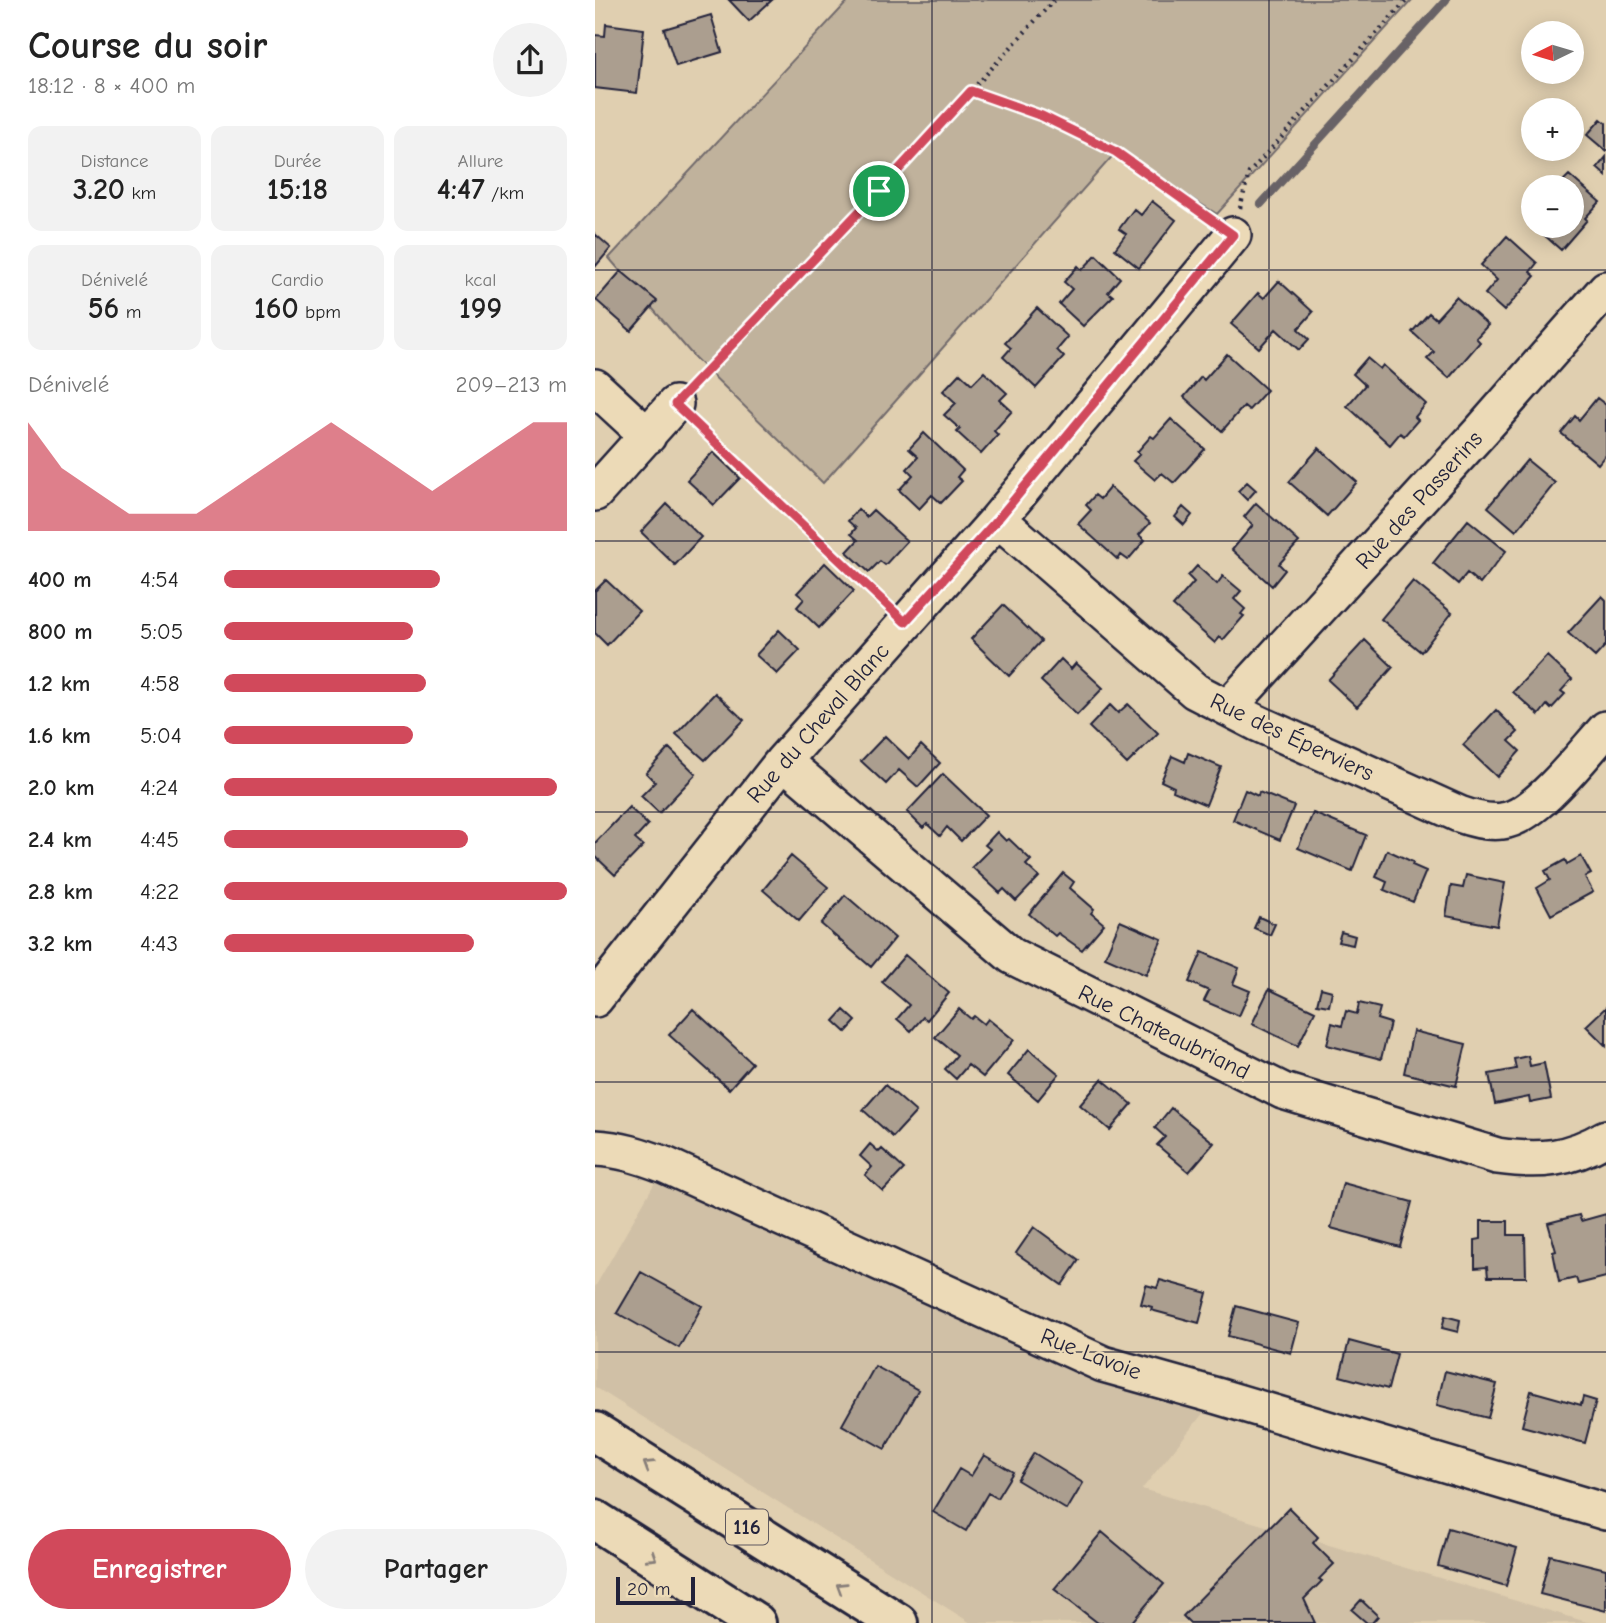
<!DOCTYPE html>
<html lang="fr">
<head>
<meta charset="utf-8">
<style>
	:root { --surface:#fff; --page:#f2f2f2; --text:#222; --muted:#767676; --accent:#d1495b }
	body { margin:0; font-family:"Comic Neue",sans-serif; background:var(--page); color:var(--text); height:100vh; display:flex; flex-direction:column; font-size:26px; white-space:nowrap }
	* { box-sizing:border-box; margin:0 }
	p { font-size:23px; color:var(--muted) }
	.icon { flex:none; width:38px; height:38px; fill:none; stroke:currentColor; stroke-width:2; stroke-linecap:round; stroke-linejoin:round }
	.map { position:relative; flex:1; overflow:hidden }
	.details { display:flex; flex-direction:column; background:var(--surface); width:595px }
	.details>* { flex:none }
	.needle { width:46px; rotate:265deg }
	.controls { position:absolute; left:926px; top:21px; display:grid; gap:14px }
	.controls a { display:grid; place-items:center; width:63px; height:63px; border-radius:50%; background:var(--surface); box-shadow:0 4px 18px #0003; font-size:35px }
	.scale { position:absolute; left:21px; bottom:18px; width:79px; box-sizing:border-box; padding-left:7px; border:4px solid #22223b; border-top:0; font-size:19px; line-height:24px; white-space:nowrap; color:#22223b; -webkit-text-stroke:5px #ecdab7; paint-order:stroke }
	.pin { position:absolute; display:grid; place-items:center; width:60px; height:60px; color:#fff; margin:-30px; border:4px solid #fff; border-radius:50%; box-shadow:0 2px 7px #0007 }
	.round { display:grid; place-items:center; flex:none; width:74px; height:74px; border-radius:37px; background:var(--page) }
	.headline { display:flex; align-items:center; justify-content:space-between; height:119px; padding:0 28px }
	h1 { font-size:38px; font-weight:700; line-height:52px }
	.stats { display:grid; grid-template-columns:repeat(3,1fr); gap:10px; height:119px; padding:7px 28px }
	.stats div { display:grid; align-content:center; border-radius:14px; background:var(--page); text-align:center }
	.stats b { font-size:30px; font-weight:700 }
	.stats small { font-size:19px; font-weight:400 }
	.stats p { font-size:19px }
	.chart { height:196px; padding:14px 28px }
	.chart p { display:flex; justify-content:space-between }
	.chart svg { width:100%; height:126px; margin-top:7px; fill:var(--accent); opacity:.7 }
	.button { display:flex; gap:14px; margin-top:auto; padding:14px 28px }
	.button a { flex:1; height:80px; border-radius:42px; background:var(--accent); color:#fff; font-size:28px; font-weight:700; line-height:80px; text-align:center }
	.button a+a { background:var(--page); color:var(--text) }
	ul { padding:0 28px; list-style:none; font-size:23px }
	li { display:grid; grid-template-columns:112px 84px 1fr; align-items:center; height:52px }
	li i { height:18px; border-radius:9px; background:var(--accent) }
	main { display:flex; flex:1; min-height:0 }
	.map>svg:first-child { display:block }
	.built { fill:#d0c0a6 }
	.green { fill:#c0b29c; stroke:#716a6c; stroke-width:2 }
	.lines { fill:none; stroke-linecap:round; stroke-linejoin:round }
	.stream { stroke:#686266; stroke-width:8 }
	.building { fill:#ab9e8f; stroke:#22223b; stroke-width:2 }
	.minor-casing { stroke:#22223b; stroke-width:40 }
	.major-casing { stroke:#22223b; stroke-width:44 }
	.path { stroke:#22223b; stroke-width:4.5; stroke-dasharray:2 5; stroke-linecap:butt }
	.minor { stroke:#ecdab7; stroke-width:35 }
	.major { stroke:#ecdab7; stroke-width:38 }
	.oneway { stroke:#877e79 }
	.route-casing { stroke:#fff; stroke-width:14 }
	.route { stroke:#d1495b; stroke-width:9 }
	.grid { fill:none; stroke:#22223b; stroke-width:2; stroke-opacity:0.55 }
	.labels { text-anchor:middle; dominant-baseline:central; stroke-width:5; stroke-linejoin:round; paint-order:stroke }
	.shield { fill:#ecdab7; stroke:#5f5960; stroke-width:2 }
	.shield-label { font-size:21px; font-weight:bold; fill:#22223b }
	.street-label { font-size:23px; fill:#22223b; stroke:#ecdab7 }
</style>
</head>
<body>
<main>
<section class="details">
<div class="headline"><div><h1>Course du soir</h1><p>18:12 · 8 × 400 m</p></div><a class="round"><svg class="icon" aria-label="share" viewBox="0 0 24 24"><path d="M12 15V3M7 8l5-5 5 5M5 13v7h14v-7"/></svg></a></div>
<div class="stats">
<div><p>Distance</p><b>3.20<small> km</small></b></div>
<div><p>Durée</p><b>15:18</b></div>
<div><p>Allure</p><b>4:47<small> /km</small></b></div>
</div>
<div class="stats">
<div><p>Dénivelé</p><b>56<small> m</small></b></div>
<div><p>Cardio</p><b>160<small> bpm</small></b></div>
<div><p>kcal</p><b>199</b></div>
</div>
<div class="chart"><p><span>Dénivelé</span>209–213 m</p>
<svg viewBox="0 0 160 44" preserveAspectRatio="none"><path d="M0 44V6L10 22L20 30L30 38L40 38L50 38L60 30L70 22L80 14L90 6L100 14L110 22L120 30L130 22L140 14L150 6L160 6V44z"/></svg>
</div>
<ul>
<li><b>400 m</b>4:54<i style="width:63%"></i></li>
<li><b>800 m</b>5:05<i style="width:55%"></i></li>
<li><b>1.2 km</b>4:58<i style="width:59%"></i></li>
<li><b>1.6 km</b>5:04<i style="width:55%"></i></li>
<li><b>2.0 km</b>4:24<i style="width:97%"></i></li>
<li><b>2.4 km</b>4:45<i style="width:71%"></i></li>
<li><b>2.8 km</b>4:22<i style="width:100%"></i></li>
<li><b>3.2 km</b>4:43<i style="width:73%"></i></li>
</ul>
<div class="button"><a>Enregistrer</a><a>Partager</a></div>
</section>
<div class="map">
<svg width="1011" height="1623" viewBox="0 0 1011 1623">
	<rect width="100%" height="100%" fill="#e0cfb0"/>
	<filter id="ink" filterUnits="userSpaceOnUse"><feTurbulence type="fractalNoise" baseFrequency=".0143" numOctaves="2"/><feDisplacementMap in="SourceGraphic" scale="14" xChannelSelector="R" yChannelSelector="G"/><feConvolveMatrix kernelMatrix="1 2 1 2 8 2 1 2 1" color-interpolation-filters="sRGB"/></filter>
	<g filter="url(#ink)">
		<path class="built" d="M70,1165L622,1396L547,1489L995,1623H376L0,1387V1287Z"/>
		<path class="green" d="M254,0H817L622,214L521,152L228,483L100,358L14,258Z"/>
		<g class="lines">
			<path class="stream" d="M666,204L851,0"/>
		</g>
		<path class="building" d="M134,0H177L154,21Z
			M116,15L127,52L81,66L69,29Z
			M11,24L49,29L42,93L0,88V35L10,36Z
			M1006,119L1011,123V151L992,135Z
			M1011,157V176L1002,168Z
			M974,175L1005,202L990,218L992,220L966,250L939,226H976V187H962Z
			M557,201L581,220L544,268L520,249L531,234L524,229L539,209L546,215Z
			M0,234L16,248L0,267Z
			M912,236L942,263L935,272L940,276L909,311L890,294L902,280L886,265Z
			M501,255L525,278L513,292L518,296L488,326L464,304L477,289L469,282L483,266L487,270Z
			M26,271L62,301L36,331L1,300Z
			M684,281L718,312L703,329L714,339L704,350L681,329L664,348L636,324L663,293L669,298Z
			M861,297L893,325L881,338L885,342L854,378L832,359L839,352L817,332L834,313L841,319Z
			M442,308L473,337L462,350L469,357L441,388L408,357L416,348L410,343Z
			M632,354L672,390L654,410L649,406L627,431L589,397L606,377L609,380Z
			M772,358L785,369L788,365L831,404L820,417L823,420L809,436L805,433L795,445L752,406L770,385L758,374Z
			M389,372L412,393L405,400L417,411L399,431L403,435L386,454L362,432L365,429L349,415L361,403L348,391L365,373L377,384Z
			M1002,398L1011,405V454L1003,464L966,433L980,416L984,420Z
			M576,419L610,449L579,483L567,473L560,480L538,461L545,454L542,452L556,436L559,438Z
			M329,433L368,470L362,477L367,481L346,503L337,495L324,509L304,490L318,475L312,469L323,457L314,449Z
			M724,448L762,482L732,516L694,482Z
			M118,452L145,478L119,505L92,480Z
			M932,460L960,483L921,531L893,507Z
			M652,482L661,490L652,500L643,491Z
			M515,487L555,523L544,535L550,540L533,560L526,555L523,560L483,524L496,510L491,505L500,495L505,499Z
			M661,503L704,542L684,564L690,570L677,586L637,550L658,525L649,517Z
			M72,504L106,537L80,565L46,532Z
			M588,507L597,515L589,525L580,517Z
			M263,509L271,517L278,510L312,541L290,565L285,561L274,572L252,552L263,540L256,534L261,528L253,521Z
			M873,520L911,551L885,584L872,573L863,584L838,563Z
			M230,563L259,591L224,628L202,607L209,599L202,593Z
			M602,566L622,584L628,576L646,591L639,599L650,609L646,614L649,616L628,640L625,637L620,643L578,606L599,582L593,576Z
			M11,580L44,611L12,645L0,633V591Z
			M818,581L857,613L826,652L786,619Z
			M1007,596L1011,600V645L1000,657L973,633Z
			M408,605L446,641L414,676L376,639Z
			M184,630L205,650L182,674L161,655Z
			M770,640L798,667L762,707L733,680Z
			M952,656L977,679L966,691L970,694L956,709L952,705L944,715L918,692Z
			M466,659L476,669L481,663L508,688L482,715L446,681Z
			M120,693L149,720L110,760L81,734Z
			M533,704L563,733L532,764L494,727L515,705L523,713Z
			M901,710L923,732L914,741L925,751L902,777L868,745Z
			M290,736L314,759L326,745L345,763L323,787L304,770L291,784L266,761Z
			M74,748L101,774L64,813L46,796L60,782L51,773Z
			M593,753L626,767L611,805L578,791L579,787L566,781L577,756L590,762Z
			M348,774L391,815L366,841L352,827L345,836L332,824L328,828L312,812Z
			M650,790L663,796L664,792L699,806L685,840L638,820Z
			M34,807L53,825L40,839L48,846L20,875L0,856V843Z
			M718,813L771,835L757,871L703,848Z
			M402,832L411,841L414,839L436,860L431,865L444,877L421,901L409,889L405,893L377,867L395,849L390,845Z
			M792,850L818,862L817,865L831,871L818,902L789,890L792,882L781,877Z
			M196,856L233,887L204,921L168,890Z
			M986,856L996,874L990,877L998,892L956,915L942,888L955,880L950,871L970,860L972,864Z
			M468,873L479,882L475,888L499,909L496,913L509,924L487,950L463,933L460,936L434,914Z
			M871,875L910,883L902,926L851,916L856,886L868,888Z
			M250,895L300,938L276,967L226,924Z
			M664,917L680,924L675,935L659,928Z
			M525,921L567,939L551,975L510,957Z
			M746,932L760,936L758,945L743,942Z
			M607,952L644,968L638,984L655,991L644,1016L609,1001L614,991L594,982Z
			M310,955L354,993L332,1020L328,1017L316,1031L302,1019L314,1005L287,982Z
			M726,988L737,991L734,1006L722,1004Z
			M674,989L720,1011L703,1046L657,1024Z
			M764,1003L785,1008L782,1019L795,1023L786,1059L732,1045L737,1023L747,1026L751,1011L762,1014Z
			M1011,1007V1046L991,1026Z
			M98,1009L157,1063L134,1089L74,1035Z
			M364,1009L376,1019L379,1016L389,1024L393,1019L419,1040L388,1077L373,1065L361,1079L350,1069L362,1055L340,1037Z
			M249,1010L261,1021L251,1032L239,1021Z
			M818,1031L871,1044L861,1086L809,1073Z
			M434,1049L464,1074L443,1100L413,1075Z
			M933,1056L935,1066L949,1063L956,1099L935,1103L934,1097L900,1104L894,1074L921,1069L919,1059Z
			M507,1079L537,1104L515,1130L485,1105Z
			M290,1085L321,1112L298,1137L268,1110Z
			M576,1108L619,1143L594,1172L562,1145L570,1137L560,1128Z
			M275,1144L284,1152L287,1149L309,1169L288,1191L270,1175L277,1167L265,1156Z
			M748,1183L817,1202L805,1247L736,1228Z
			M1011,1214V1277L983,1284L981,1278L964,1282L958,1252L961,1251L953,1223L984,1215L986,1221Z
			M886,1221H913V1235H930L931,1277H893L892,1267L880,1268V1240L886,1239Z
			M439,1227L484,1260L467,1285L421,1253Z
			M46,1272L107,1306L84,1348L22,1313Z
			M565,1280L612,1293L604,1323L556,1310L557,1307L546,1304L551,1285L562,1288Z
			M641,1306L704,1323L696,1353L633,1336Z
			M850,1316L865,1320L863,1332L847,1328Z
			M754,1341L802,1354L793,1389L745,1376Z
			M280,1366L323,1390L290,1449L247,1425Z
			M850,1371L902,1384L893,1418L842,1405Z
			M936,1391L986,1405L988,1397L1001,1401L990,1443L927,1426Z
			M439,1453L488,1483L472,1510L422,1480Z
			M389,1455L418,1472L402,1498L393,1493L371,1531L338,1512L364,1469L376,1476Z
			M694,1508L723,1537L718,1543L739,1564L724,1579L727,1581L709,1599L720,1623H595L588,1616Z
			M853,1528L922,1548L911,1586L843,1566Z
			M507,1532L569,1584L536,1623H503L459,1589Z
			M955,1555L1011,1569V1611L945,1594Z
			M766,1600L783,1616L777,1623H772L757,1610Z"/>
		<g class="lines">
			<g class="minor-casing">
				<path id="minor" d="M0,387L53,436
					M0,493L80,404
					M403,519L600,691L662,723L864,814C878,819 892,823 907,821C940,818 988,754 1011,729
					M633,708L887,430L1011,289
					M188,761L417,956L688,1091L902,1156C945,1162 973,1160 1011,1138
					M0,999L188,761L403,519L638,235
					M0,1148C25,1149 46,1156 70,1165L508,1364L622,1396L1011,1512"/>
			</g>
			<g class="major-casing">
				<path id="major" d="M0,1432L303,1623
					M0,1520L161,1623"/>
			</g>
			<path class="path" d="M376,91L447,116L521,152L614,218
				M645,208L654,173L812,0
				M99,385L284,192L459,0
				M100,423L289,603"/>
			<use href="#minor" class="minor"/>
			<use href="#major" class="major"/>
		</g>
		<defs><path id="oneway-chevron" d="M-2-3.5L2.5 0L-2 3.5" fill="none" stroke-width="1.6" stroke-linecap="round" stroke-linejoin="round" transform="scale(1.75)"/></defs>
		<g class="oneway">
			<use href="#oneway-chevron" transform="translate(53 1465) rotate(-148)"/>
			<use href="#oneway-chevron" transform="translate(57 1557) rotate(33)"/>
			<use href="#oneway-chevron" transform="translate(246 1587) rotate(-148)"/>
		</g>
	</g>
	<g class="lines" filter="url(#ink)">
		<g class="route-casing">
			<path id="route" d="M376,91L447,116L521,152L638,235L403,519L310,622L80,404L284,191Z"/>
		</g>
		<use href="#route" class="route"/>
	</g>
	<path class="grid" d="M337,0V1623M674,0V1623M0,270H1011M0,541H1011M0,812H1011M0,1082H1011M0,1352H1011"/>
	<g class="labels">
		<rect class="shield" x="131" y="1509.5" width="42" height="35" rx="5"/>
		<g class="shield-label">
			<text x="152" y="1527">116</text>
		</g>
		<g class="street-label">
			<text transform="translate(824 500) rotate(-48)">Rue des Passerins</text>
			<text transform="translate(223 723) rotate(-49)">Rue du Cheval Blanc</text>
			<text transform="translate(697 737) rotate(25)">Rue des Éperviers</text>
			<text transform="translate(569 1032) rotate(26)">Rue Chateaubriand</text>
			<text transform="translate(496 1354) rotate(21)">Rue Lavoie</text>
		</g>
	</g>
</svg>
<div class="controls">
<a><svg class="needle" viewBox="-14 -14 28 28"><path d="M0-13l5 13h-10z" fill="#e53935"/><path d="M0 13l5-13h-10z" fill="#767676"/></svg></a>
<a>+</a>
<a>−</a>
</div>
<div class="scale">20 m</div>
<div class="pin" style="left:284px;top:191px;background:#1e9e55"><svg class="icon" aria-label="arrive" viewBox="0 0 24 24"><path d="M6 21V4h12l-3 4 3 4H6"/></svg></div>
</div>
</main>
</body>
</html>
